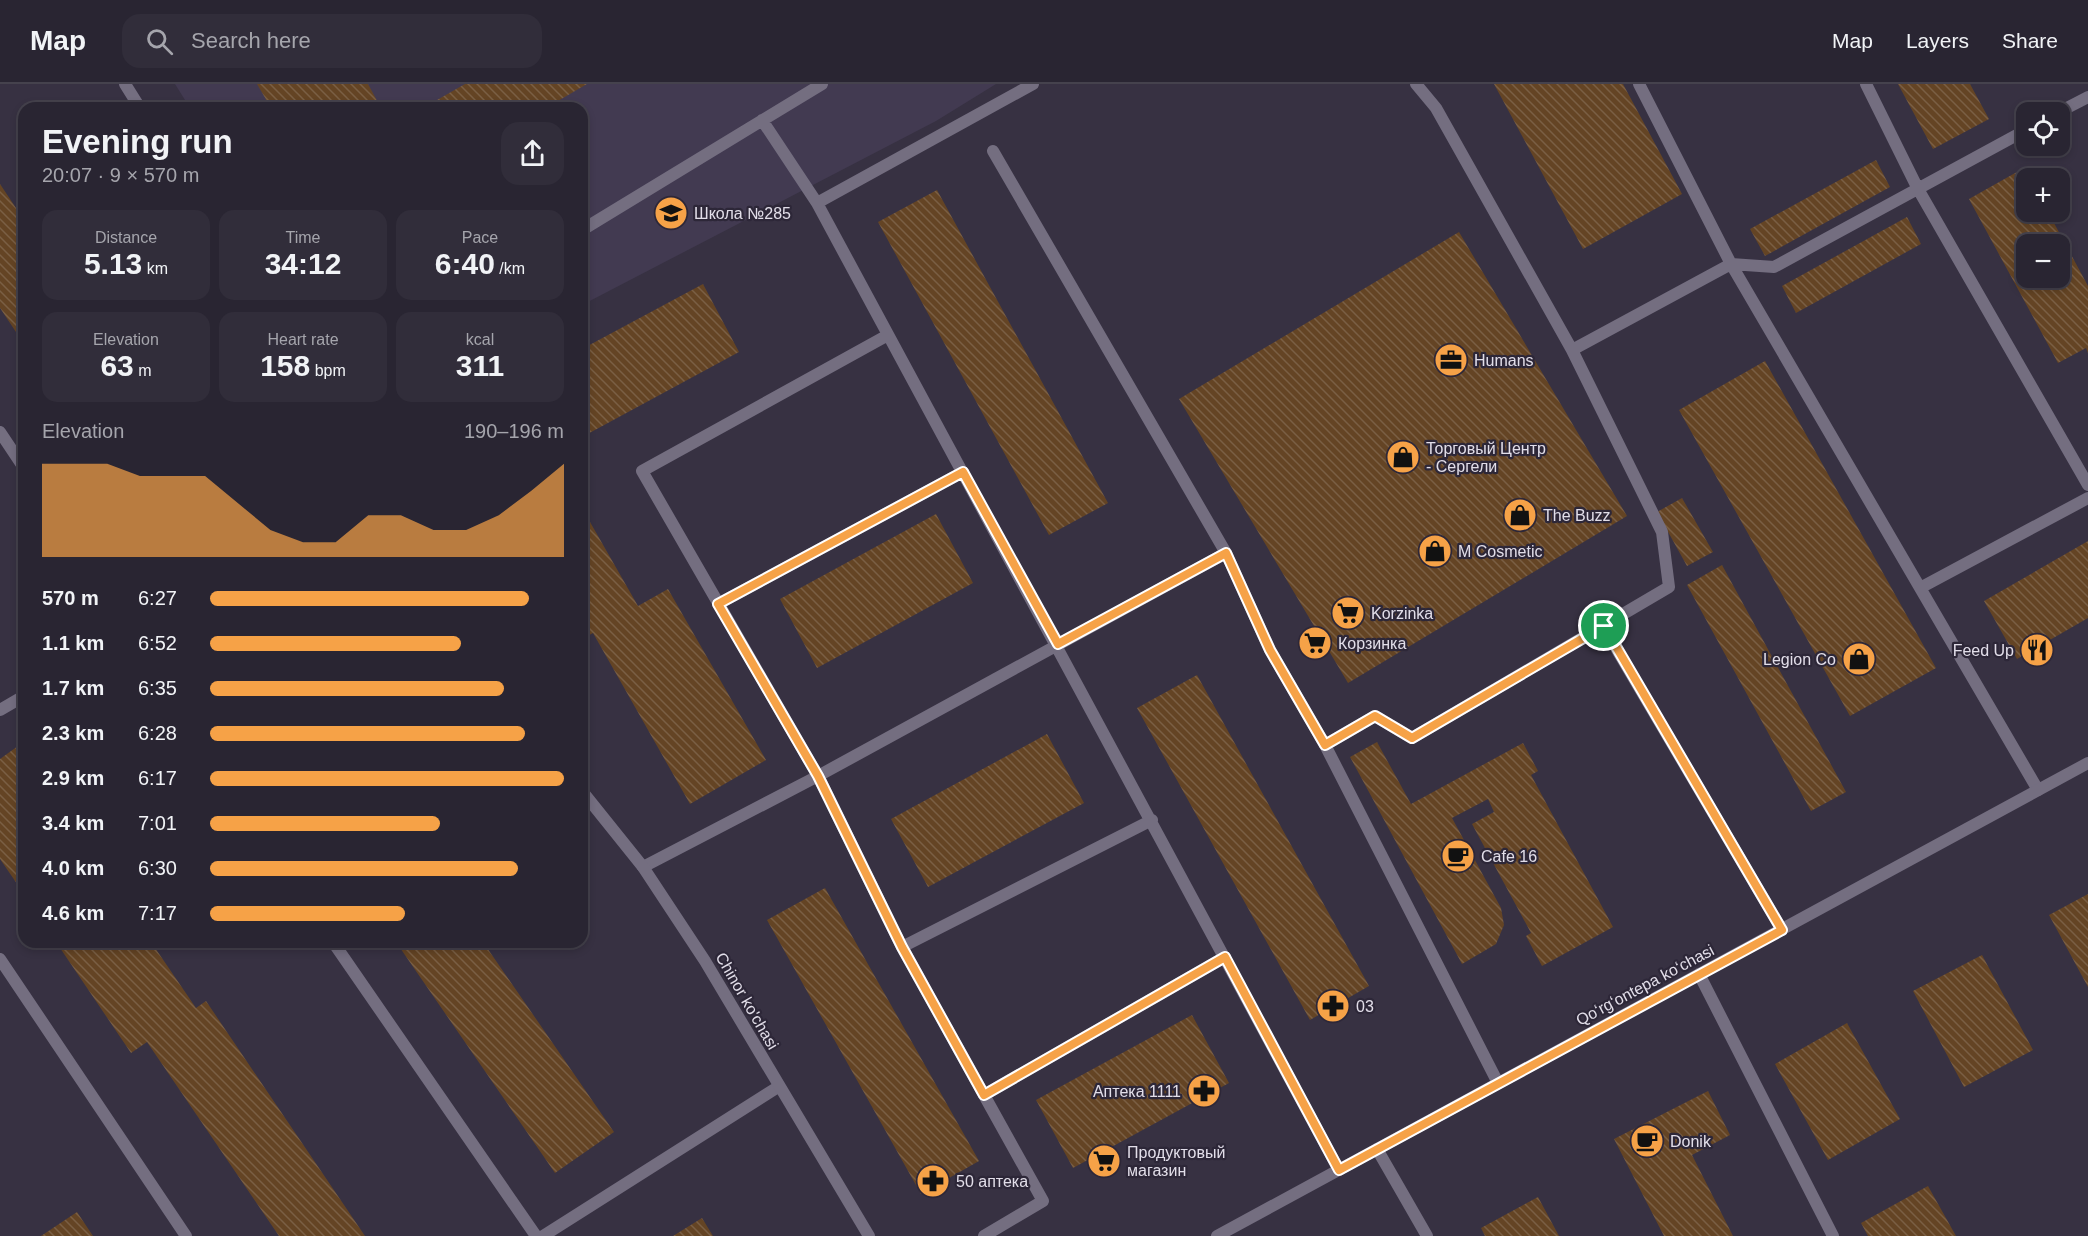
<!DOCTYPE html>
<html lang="en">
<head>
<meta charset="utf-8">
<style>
	:root { --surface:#292532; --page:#312d3a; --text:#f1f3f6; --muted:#a5a5ac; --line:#45424d; --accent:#f6a247 }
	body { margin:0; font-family:Helvetica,sans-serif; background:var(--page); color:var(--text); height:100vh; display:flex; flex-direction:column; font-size:22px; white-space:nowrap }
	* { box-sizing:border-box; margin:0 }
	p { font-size:20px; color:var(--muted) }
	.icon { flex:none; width:33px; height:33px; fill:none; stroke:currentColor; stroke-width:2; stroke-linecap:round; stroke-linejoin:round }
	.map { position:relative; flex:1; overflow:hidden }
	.drawer { position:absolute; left:18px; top:18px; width:570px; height:846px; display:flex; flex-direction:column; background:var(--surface); border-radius:18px; box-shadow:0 3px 9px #0003,0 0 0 2px var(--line) }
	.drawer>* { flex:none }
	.tools { position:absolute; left:2016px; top:18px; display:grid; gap:12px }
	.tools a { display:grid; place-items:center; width:54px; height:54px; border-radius:12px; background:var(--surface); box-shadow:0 3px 9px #0003,0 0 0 2px var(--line); font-size:30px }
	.pin { position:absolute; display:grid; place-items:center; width:51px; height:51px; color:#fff; margin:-26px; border:3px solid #fff; border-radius:50%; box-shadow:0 2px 6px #0007 }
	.round { display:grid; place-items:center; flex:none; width:63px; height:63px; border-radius:18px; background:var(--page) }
	.head { display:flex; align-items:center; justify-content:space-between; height:102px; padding:0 24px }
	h1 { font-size:33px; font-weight:600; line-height:45px }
	.stats { display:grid; grid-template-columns:repeat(3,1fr); gap:9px; height:102px; padding:6px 24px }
	.stats div { display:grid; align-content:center; border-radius:15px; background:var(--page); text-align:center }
	.stats b { font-size:30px; font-weight:600 }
	.stats small { font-size:16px; font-weight:400 }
	.stats p { font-size:16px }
	.chart { height:168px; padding:12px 24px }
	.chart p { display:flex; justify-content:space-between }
	.chart svg { width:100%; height:108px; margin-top:6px; fill:var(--accent); opacity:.7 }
	ul { padding:0 24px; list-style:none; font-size:20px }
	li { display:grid; grid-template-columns:96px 72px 1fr; align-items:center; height:45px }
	li i { height:15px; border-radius:8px; background:var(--accent) }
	header { display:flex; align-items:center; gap:36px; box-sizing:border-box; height:84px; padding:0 30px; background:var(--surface); border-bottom:2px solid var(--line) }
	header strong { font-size:28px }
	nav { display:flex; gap:33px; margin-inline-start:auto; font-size:21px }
	.search { width:420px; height:54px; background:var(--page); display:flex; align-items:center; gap:15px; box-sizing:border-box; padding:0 21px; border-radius:18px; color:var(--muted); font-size:22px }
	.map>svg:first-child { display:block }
	.built { fill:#423a51 }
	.building { fill:url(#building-back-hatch); fill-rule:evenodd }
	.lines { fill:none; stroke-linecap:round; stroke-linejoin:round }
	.service { stroke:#746e80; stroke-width:12 }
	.tertiary { stroke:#746e80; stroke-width:12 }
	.route-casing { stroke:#fff; stroke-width:12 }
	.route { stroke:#f6a247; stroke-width:8 }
	.labels { text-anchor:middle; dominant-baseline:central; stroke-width:4.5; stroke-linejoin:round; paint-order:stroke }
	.poi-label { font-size:16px; fill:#e2dee9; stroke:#2d2738; text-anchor:start }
	.street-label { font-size:16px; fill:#e2dee9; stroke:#2d2738 }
</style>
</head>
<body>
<header>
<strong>Map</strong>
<div class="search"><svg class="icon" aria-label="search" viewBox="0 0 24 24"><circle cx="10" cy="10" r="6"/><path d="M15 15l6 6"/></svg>Search here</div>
<nav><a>Map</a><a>Layers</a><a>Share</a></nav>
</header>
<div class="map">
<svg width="2088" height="1152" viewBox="0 0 2088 1152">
	<defs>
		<pattern id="building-back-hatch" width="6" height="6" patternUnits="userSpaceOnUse" patternTransform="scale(1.5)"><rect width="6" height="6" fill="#644424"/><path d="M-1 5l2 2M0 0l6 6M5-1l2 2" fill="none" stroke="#7a5f44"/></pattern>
	</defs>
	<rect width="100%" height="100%" fill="#373142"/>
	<path class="built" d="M175,0H996L936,37L582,221V24H190Z"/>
	<path class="building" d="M257,0H368L381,24H271Z
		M465,0H587L546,24H423Z
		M1494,0H1623L1682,110L1583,165Z
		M1898,0H1970L1989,35L1933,65Z
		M1876,76L1890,103L1765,172L1750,145Z
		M2024,84L2030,94H2026V128H2048L2088,202V269L2086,264L2058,279L1969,115ZM2026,160H2060V194H2026Z
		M0,100L24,136V260L0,224Z
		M937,106L1108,419L1049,451L878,138Z
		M1907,133L1921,160L1796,229L1782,202Z
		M1459,148L1627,432L1348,599L1179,315Z
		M703,200L739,268L582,353V265Z
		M1765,277L1936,584L1850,632L1679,326Z
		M1682,414L1713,468L1687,482L1657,428Z
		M582,424L638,522L668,505L766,676L690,720L593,549L582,555Z
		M936,430L973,499L817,584L780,515Z
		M2088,457V534L2017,575L1984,517Z
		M1722,481L1846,708L1811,727L1687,501Z
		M1197,591L1369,902L1310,936L1137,624Z
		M1047,650L1084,719L928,803L891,735Z
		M1377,658L1411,720L1523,659L1538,687L1531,691L1613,843L1542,882L1526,852L1531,849L1472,740L1494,728L1488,715L1452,734L1501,824L1504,841L1496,860L1462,880L1350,673Z
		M18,662L24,671V810L0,775V675Z
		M825,804L979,1077L921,1110L767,836Z
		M2088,810V903L2049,831Z
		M56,858H151L196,924L206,917L365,1152H279L147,958L131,969Z
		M396,858H483L614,1048L555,1089Z
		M1982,871L2033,966L1964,1003L1913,907Z
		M1192,931L1229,999L1073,1084L1036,1016Z
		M1847,939L1900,1035L1828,1076L1775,980Z
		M1708,1007L1730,1051L1692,1071L1733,1152H1664L1614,1055Z
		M1928,1102L1956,1152H1868L1861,1139Z
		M1538,1113L1559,1152H1485L1481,1144Z
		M77,1128L93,1152H41Z
		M702,1134L713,1152H673Z"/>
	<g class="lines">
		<path class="service" d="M1033,0L817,119L1339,1086
			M1639,0L1731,180L2038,706
			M1866,0L1918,105L2088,401
			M2059,28L2088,13
			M762,36L817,119
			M993,67L1226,469
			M582,146L822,0
			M888,251L642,387L818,692L902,863
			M1572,266L1731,180L1774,183L2026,46
			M0,348L24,384
			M1920,504L2088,414
			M718,520L963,388
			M1603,542L1782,846
			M0,626L24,612
			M1325,661L1498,999
			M643,783L818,692L1226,469L1270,566L1325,661L1375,632L1412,654L1669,503L1662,448L1572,266L1436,24L1416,0
			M333,858L536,1152
			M0,875L186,1152
			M1699,890L1833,1152
			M984,1011L902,863L1152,736
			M1377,1065L1427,1152
			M543,1152L778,1003
			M984,1152L1043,1117L984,1011L1225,873"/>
		<path class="tertiary" d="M125,0L140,24
			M582,707L643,783L705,877L869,1152
			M1217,1152L2088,679"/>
	</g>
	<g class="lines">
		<g class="route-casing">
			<path id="route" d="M963,388L1058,560L1226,469L1270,566L1325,661L1375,632L1412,654L1604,542L1782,846L1339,1086L1225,873L984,1011L902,863L818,692L718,520Z"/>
		</g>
		<use href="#route" class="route"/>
	</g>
	<defs>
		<g id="school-disc" transform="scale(1.725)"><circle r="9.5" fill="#f6a247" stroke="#2d2738"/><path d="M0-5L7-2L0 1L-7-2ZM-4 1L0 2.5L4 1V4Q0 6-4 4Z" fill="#111"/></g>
		<g id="office-disc" transform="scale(1.725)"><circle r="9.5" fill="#f6a247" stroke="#2d2738"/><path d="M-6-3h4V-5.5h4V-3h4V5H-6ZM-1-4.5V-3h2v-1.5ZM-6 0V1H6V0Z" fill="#111"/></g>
		<g id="shop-disc" transform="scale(1.725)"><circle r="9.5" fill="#f6a247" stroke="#2d2738"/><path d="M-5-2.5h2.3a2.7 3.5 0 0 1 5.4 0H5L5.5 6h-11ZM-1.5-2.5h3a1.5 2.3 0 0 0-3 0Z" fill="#111"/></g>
		<g id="supermarket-disc" transform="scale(1.725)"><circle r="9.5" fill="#f6a247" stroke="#2d2738"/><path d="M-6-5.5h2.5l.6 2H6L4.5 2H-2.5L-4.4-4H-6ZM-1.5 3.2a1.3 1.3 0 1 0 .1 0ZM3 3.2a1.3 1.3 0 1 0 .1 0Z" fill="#111"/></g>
		<g id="restaurant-disc" transform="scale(1.725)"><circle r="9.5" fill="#f6a247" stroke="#2d2738"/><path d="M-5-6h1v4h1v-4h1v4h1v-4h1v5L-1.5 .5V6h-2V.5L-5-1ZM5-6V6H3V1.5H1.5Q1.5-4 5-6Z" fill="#111"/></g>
		<g id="cafe-disc" transform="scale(1.725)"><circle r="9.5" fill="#f6a247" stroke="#2d2738"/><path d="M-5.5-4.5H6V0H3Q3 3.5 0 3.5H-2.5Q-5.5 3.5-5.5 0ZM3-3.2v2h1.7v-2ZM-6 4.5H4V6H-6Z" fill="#111"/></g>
		<g id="pharmacy-disc" transform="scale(1.725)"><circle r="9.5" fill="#f6a247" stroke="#2d2738"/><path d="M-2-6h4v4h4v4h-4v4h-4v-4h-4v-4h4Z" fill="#111"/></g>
	</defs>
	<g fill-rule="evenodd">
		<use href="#school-disc" x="671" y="129"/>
		<use href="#office-disc" x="1451" y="276"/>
		<use href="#shop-disc" x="1403" y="373"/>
		<use href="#shop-disc" x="1520" y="431"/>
		<use href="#shop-disc" x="1435" y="467"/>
		<use href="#supermarket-disc" x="1348" y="529"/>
		<use href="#supermarket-disc" x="1315" y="559"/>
		<use href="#restaurant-disc" x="2037" y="566"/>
		<use href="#shop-disc" x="1859" y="575"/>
		<use href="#cafe-disc" x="1458" y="772"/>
		<use href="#pharmacy-disc" x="1333" y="922"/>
		<use href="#pharmacy-disc" x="1204" y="1007"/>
		<use href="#cafe-disc" x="1647" y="1057"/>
		<use href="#supermarket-disc" x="1104" y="1077"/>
		<use href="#pharmacy-disc" x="933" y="1097"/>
	</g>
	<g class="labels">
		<g class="poi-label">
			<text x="694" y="129">Школа №285</text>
			<text x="1474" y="276">Humans</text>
			<text x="1426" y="364">Торговый Центр<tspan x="1426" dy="18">- Сергели</tspan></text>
			<text x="1543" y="431">The Buzz</text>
			<text x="1458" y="467">M Cosmetic</text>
			<text x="1371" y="529">Korzinka</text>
			<text x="1338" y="559">Корзинка</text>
			<text x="2014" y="566" text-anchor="end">Feed Up</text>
			<text x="1836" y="575" text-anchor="end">Legion Co</text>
			<text x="1481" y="772">Cafe 16</text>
			<text x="1356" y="922">03</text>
			<text x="1181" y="1007" text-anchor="end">Аптека 1111</text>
			<text x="1670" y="1057">Donik</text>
			<text x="1127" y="1068">Продуктовый<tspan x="1127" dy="18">магазин</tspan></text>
			<text x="956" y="1097">50 аптека</text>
		</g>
		<g class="street-label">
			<text transform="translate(1645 901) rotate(-28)">Qoʻrgʻontepa koʻchasi</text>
			<text transform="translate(747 917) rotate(60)">Chinor ko'chasi</text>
		</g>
	</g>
</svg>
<div class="tools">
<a><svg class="icon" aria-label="locate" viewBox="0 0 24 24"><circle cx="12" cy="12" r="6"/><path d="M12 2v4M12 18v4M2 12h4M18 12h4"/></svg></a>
<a>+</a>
<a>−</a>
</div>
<div class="pin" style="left:1604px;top:542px;background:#1e9e55"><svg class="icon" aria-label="arrive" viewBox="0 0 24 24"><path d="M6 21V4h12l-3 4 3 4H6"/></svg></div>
<section class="drawer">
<div class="head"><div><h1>Evening run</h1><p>20:07 · 9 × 570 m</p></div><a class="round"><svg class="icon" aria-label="share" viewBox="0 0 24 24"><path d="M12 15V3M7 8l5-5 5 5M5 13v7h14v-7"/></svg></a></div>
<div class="stats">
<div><p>Distance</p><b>5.13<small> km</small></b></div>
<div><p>Time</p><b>34:12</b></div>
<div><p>Pace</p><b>6:40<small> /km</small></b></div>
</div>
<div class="stats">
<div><p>Elevation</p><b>63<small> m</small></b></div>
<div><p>Heart rate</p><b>158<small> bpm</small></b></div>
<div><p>kcal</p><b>311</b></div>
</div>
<div class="chart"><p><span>Elevation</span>190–196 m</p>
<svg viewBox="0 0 160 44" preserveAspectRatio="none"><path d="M0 44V6L10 6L20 6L30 11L40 11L50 11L60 22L70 33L80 38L90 38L100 27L110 27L120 33L130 33L140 27L150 17L160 6V44z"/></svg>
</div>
<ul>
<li><b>570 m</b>6:27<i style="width:90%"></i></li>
<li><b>1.1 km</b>6:52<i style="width:71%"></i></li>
<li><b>1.7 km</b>6:35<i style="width:83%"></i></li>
<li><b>2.3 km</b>6:28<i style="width:89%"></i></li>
<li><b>2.9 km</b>6:17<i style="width:100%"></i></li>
<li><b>3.4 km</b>7:01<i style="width:65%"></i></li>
<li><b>4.0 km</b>6:30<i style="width:87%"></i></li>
<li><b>4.6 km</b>7:17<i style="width:55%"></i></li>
</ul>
</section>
</div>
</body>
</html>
